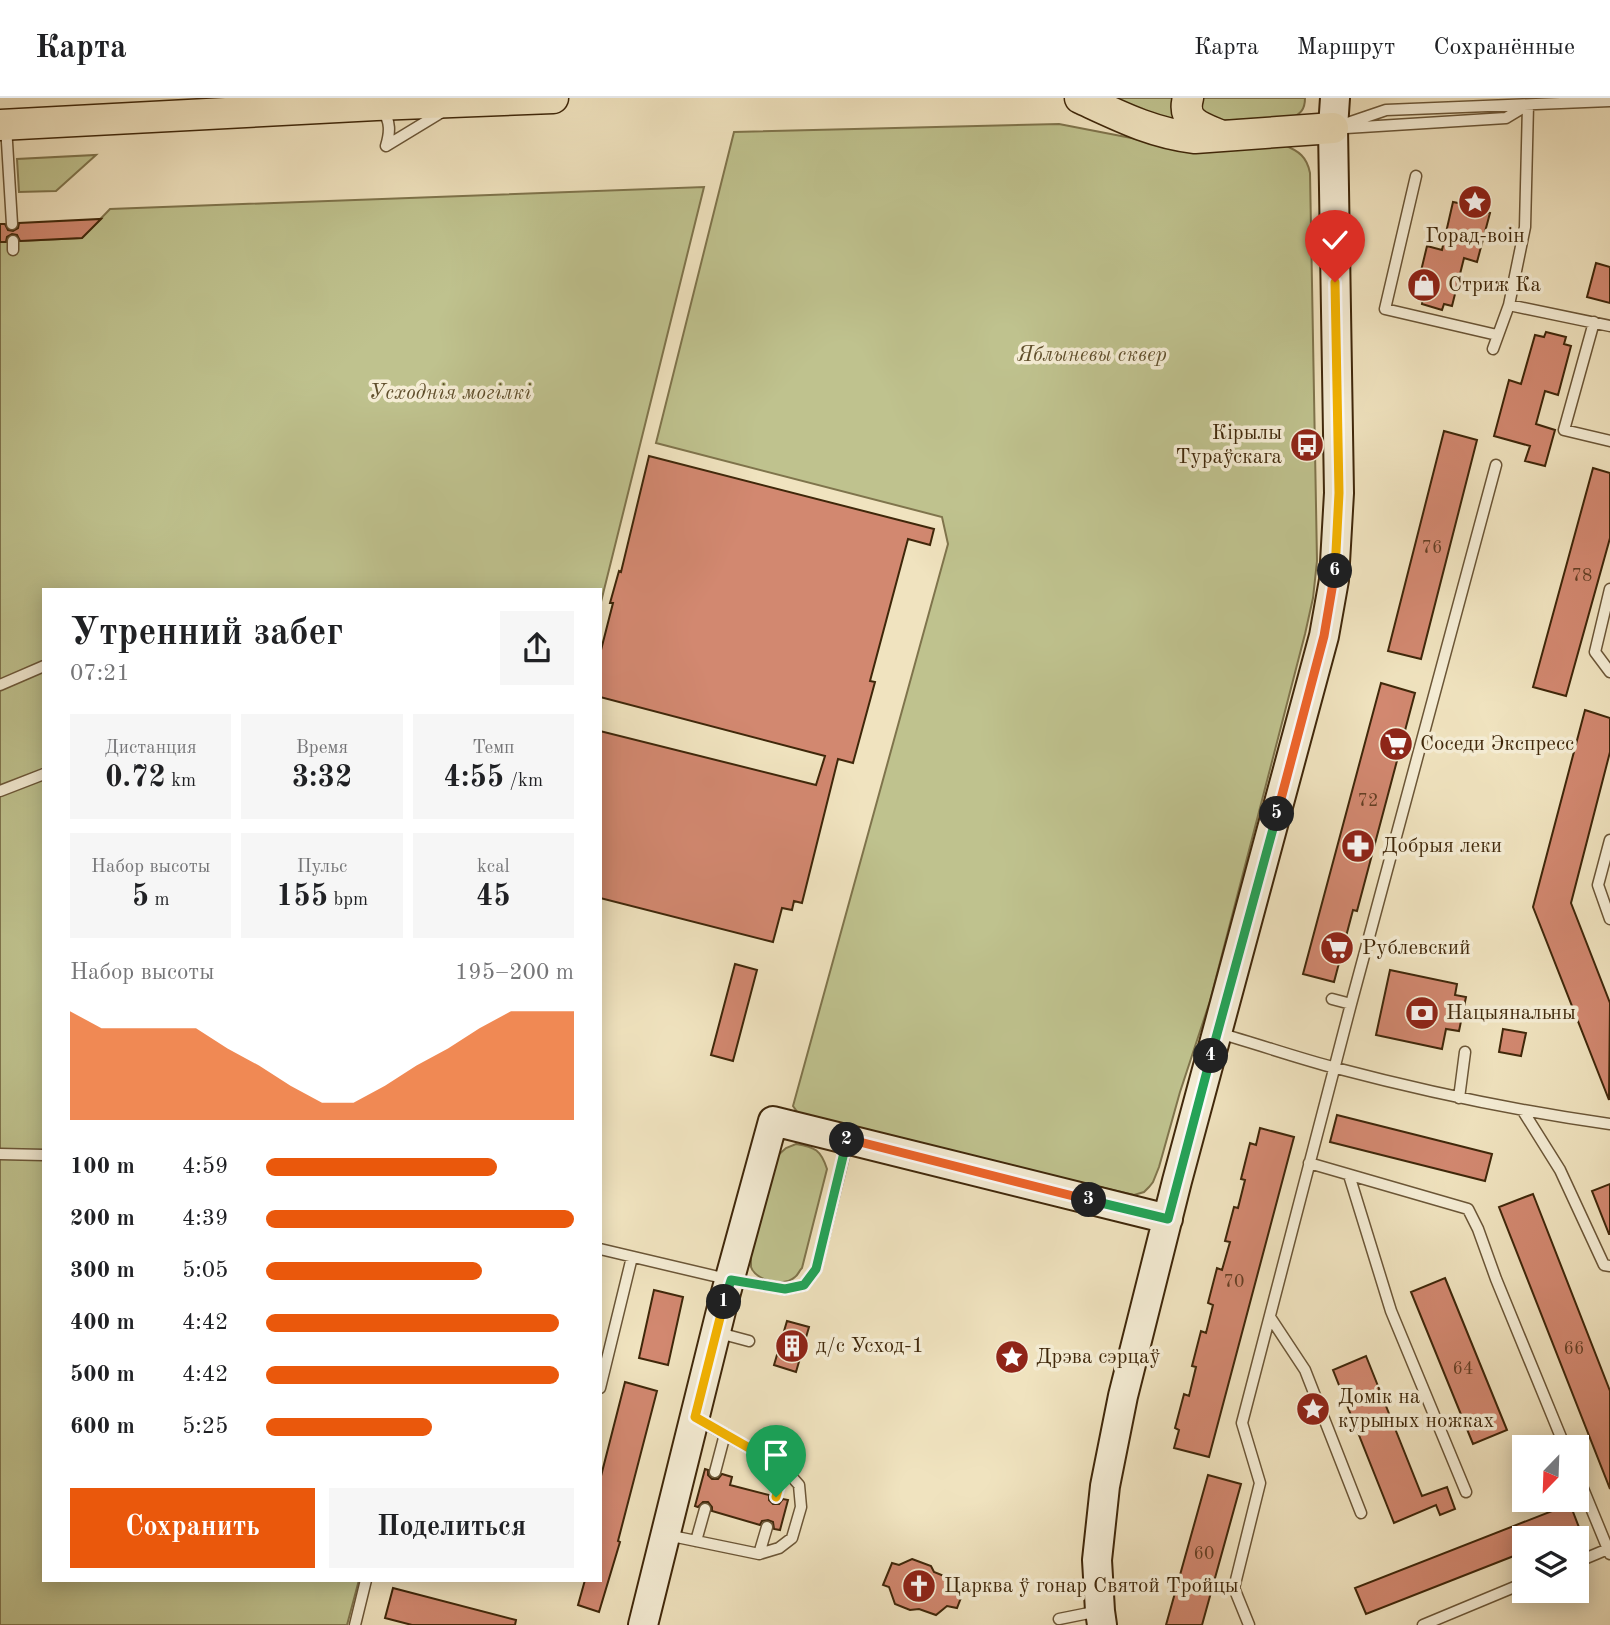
<!DOCTYPE html>
<html lang="ru">
<head>
<meta charset="utf-8">
<style>
	:root { --surface:#fff; --page:#f6f6f6; --text:#202124; --muted:#757577; --line:#e0e0e0; --accent:#ea580c }
	body { margin:0; font-family:"Old Standard TT",serif; background:var(--page); color:var(--text); height:100vh; display:flex; flex-direction:column; font-size:26px; white-space:nowrap }
	* { box-sizing:border-box; margin:0 }
	p { font-size:23px; color:var(--muted) }
	.icon { flex:none; width:38px; height:38px; fill:none; stroke:currentColor; stroke-width:2; stroke-linecap:round; stroke-linejoin:round }
	.map { position:relative; flex:1; overflow:hidden }
	.drawer { position:absolute; left:42px; top:490px; width:560px; height:994px; display:flex; flex-direction:column; background:var(--surface); border-radius:0px; box-shadow:0 4px 18px #0003 }
	.drawer>* { flex:none }
	.needle { width:46px; rotate:203deg }
	.tools { position:absolute; left:1512px; top:1337px; display:grid; gap:14px }
	.tools a { display:grid; place-items:center; width:77px; height:77px; border-radius:0px; background:var(--surface); box-shadow:0 4px 18px #0003; font-size:35px }
	.pin { position:absolute; display:grid; place-items:center; width:60px; height:60px; color:#fff; margin:-72px -30px; border-radius:50% 50% 50% 0; rotate:-45deg; box-shadow:0 0 7px #0007 }
	.pin .icon { rotate:45deg }
	.km { position:absolute; width:35px; height:35px; margin:-18px; border-radius:50%; background:#222; color:#fff; font-size:19px; line-height:35px; text-align:center }
	.round { display:grid; place-items:center; flex:none; width:74px; height:74px; border-radius:0px; background:var(--page) }
	.head { display:flex; align-items:center; justify-content:space-between; height:119px; padding:0 28px }
	h1 { font-size:38px; font-weight:700; line-height:52px }
	.figures { display:grid; grid-template-columns:repeat(3,1fr); gap:10px; height:119px; padding:7px 28px }
	.figures div { display:grid; align-content:center; border-radius:0px; background:var(--page); text-align:center }
	.figures b { font-size:30px; font-weight:700 }
	.figures small { font-size:19px; font-weight:400 }
	.figures p { font-size:19px }
	.chart { height:196px; padding:14px 28px }
	.chart p { display:flex; justify-content:space-between }
	.chart svg { width:100%; height:126px; margin-top:7px; fill:var(--accent); opacity:.7 }
	.button { display:flex; gap:14px; margin-top:auto; padding:14px 28px }
	.button a { flex:1; height:80px; border-radius:0px; background:var(--accent); color:#fff; font-size:28px; font-weight:700; line-height:80px; text-align:center }
	.button a+a { background:var(--page); color:var(--text) }
	ul { padding:0 28px; list-style:none; font-size:23px }
	li { display:grid; grid-template-columns:112px 84px 1fr; align-items:center; height:52px }
	li i { height:18px; border-radius:9px; background:var(--accent) }
	header { display:flex; align-items:center; gap:42px; box-sizing:border-box; height:98px; padding:0 35px; background:var(--surface); border-bottom:2px solid var(--line) }
	header strong { font-size:33px }
	nav { display:flex; gap:38px; margin-inline-start:auto; font-size:24px }
	.map>svg:first-child { display:block }
	.green { fill:#bfc28e; stroke:#7f744c; stroke-width:2 }
	.building { fill:#d28870; stroke:#3f270a; stroke-width:2 }
	.lines { fill:none; stroke-linecap:round; stroke-linejoin:round }
	.lane-casing { stroke:#6b5637; stroke-width:13 }
	.secondary-casing { stroke:#3f270a; stroke-width:32 }
	.primary-casing { stroke:#3f270a; stroke-width:33 }
	.lane { stroke:#f5edd5; stroke-width:10 }
	.secondary { stroke:#f5edd5; stroke-width:28 }
	.primary { stroke:#f0e3bf; stroke-width:30 }
	.split-1-casing { stroke:#fff; stroke-width:14 }
	.split-2-casing { stroke:#fff; stroke-width:14 }
	.split-3-casing { stroke:#fff; stroke-width:14 }
	.split-4-casing { stroke:#fff; stroke-width:14 }
	.split-5-casing { stroke:#fff; stroke-width:14 }
	.split-6-casing { stroke:#fff; stroke-width:14 }
	.split-7-casing { stroke:#fff; stroke-width:14 }
	.split-1 { stroke:#f5b400; stroke-width:9 }
	.split-2 { stroke:#22a559; stroke-width:9 }
	.split-3 { stroke:#f0652b; stroke-width:9 }
	.split-4 { stroke:#22a559; stroke-width:9 }
	.split-5 { stroke:#22a559; stroke-width:9 }
	.split-6 { stroke:#f0652b; stroke-width:9 }
	.split-7 { stroke:#f5b400; stroke-width:9 }
	.labels { text-anchor:middle; dominant-baseline:central; stroke-width:7; stroke-linejoin:round; paint-order:stroke }
	.number-label { font-size:18px; fill:#643f24 }
	.poi-label { font-size:21px; fill:#3f270a; stroke:#f5edd5; text-anchor:start }
	.park-label { font-size:21px; font-style:italic; fill:#5f4e2b; stroke:#f5edd5 }
</style>
</head>
<body>
<header>
<strong>Карта</strong>
<nav><a>Карта</a><a>Маршрут</a><a>Сохранённые</a></nav>
</header>
<div class="map">
<svg width="1610" height="1527" viewBox="0 0 1610 1527">
	<rect width="100%" height="100%" fill="#f0e3bf"/>
	<filter id="stains"><feTurbulence type="fractalNoise" baseFrequency=".00286" numOctaves="4"/><feColorMatrix values="0 0 0 0 .2 0 0 0 0 .09 0 0 0 0 .02 0 0 0 .5 -.17"/></filter>
	<radialGradient id="worn" r=".72"><stop offset=".6" stop-color="#630" stop-opacity="0"/><stop offset="1" stop-color="#630" stop-opacity=".3"/></radialGradient>
	<path class="green" d="M1104,0H1177L1187,28Z
		M1195,0H1305C1305,11 1301,16 1291,20L1205,23Z
		M1059,26L1183,50L1284,47C1299,53 1307,59 1310,75L1317,463L1313,500L1305,536L1210,903L1180,994L1159,1069L1153,1084L1149,1089L1144,1094L1134,1097L801,1019L793,1008L948,446L942,419L656,345L734,34Z
		M96,57L56,93L19,94L17,61Z
		M704,89L600,508V492H44V1482H359L347,1527H0V144L82,140L110,111Z
		M796,1046C815,1049 821,1052 827,1071L802,1170C799,1173 798,1177 795,1179C784,1189 756,1183 751,1169C751,1168 751,1158 751,1157L776,1059L786,1050Z"/>
	<path class="building" d="M1464,101L1485,106L1483,113L1490,115L1477,164L1464,160L1452,208L1444,206L1442,212L1422,206L1423,200L1415,198L1427,148L1442,152L1453,104L1463,106Z
		M101,121L82,140L20,143L17,137L12,136L7,139L6,144H0V126H5L8,132L13,133L18,130L19,125Z
		M1596,165L1610,169V205L1587,199Z
		M1546,234L1566,239L1564,246L1571,248L1558,297L1545,293L1536,326L1555,332L1545,368L1525,363L1530,348L1494,338L1509,282L1521,286L1535,237L1544,239Z
		M1444,333L1477,342L1421,561L1388,553Z
		M649,358L934,431L930,447L908,441L870,583L875,584L853,665L838,661L802,805L794,803L792,812L782,810L773,844L600,800V633L816,687L825,658L600,599V556L613,505H610L619,473L621,474Z
		M1593,370L1610,375V440L1566,598L1533,589Z
		M1381,585L1415,595L1357,813L1353,812L1334,884L1303,876Z
		M1585,612L1610,620V654L1571,805L1610,905L1609,1002L1533,809Z
		M735,866L757,872L733,963L711,957Z
		M1390,872L1457,886L1455,897L1466,899L1459,933L1446,931L1442,951L1376,937Z
		M1503,931L1526,935L1521,958L1499,954Z
		M1337,1017L1492,1056L1485,1083L1330,1044Z
		M1260,1030L1294,1039L1209,1359L1174,1350L1179,1332L1175,1330L1184,1296L1189,1298L1196,1269L1192,1268L1201,1233L1206,1235L1213,1207L1208,1205L1217,1170L1222,1172L1230,1144L1225,1143L1234,1109L1238,1110L1245,1082L1241,1081L1250,1045L1256,1047Z
		M1610,1086V1136H1609L1592,1093Z
		M1533,1096L1610,1293V1391L1499,1109Z
		M1445,1180L1507,1332L1473,1346L1411,1194Z
		M654,1192L683,1199L668,1267L639,1260Z
		M787,1223L809,1229L796,1274L774,1267Z
		M1366,1258L1422,1398L1447,1389L1455,1411L1440,1417L1436,1407L1394,1425L1333,1272Z
		M625,1284L657,1293L618,1443L620,1444L599,1514L578,1507L585,1482H600V1382Z
		M705,1371L708,1372V1377L712,1381H718L722,1376L732,1379L730,1387L769,1397V1402L773,1406H779L783,1401L788,1402L780,1432L774,1431L773,1424L768,1422L762,1423L760,1427L712,1413V1409L708,1404H703L698,1409L695,1408Z
		M1208,1377L1241,1386L1202,1527H1166Z
		M1570,1406L1580,1432L1559,1440H1524V1454L1366,1516L1355,1490Z
		M912,1461L931,1468L934,1474L949,1480L952,1493L962,1497L957,1510L947,1508L936,1517L919,1511L910,1512L895,1506L889,1489L883,1487L892,1465L899,1467Z
		M393,1490L516,1522L515,1527H412L385,1520Z"/>
	<g class="lines">
		<g class="lane-casing">
			<path id="lane" d="M382,12C391,23 390,35 386,48
				M6,28L12,126
				M1336,29L1386,12L1610,3
				M1346,30L1506,20L1524,9
				M386,48L442,14
				M1416,78L1385,211L1497,237
				M13,143V152
				M1509,207L1610,228
				M1594,224L1564,332L1610,343
				M1493,251L1509,207L1525,129L1528,7
				M1610,491L1595,554L1610,574
				M0,587L44,568
				M0,693L44,676
				M1610,742L1598,787L1610,821
				M1332,901L1351,906
				M1218,935C1258,946 1297,960 1336,970C1427,994 1517,1013 1610,1026
				M1459,1000L1465,954
				M1523,1013L1560,1072L1604,1167L1610,1168
				M0,1056L44,1057
				M1309,1065L1468,1111L1478,1131L1496,1181L1565,1349
				M1349,1077L1391,1213L1466,1394
				M600,1151L731,1182L785,1191L804,1187L816,1171L847,1045
				M1270,1219L1305,1272L1361,1415
				M719,1235L749,1243
				M600,1290L632,1159
				M696,1320L784,1370L776,1399
				M715,1374L725,1336
				M1577,1376L1610,1456
				M667,1437L759,1456L767,1429
				M696,1443L705,1411
				M759,1456L779,1450L792,1440L801,1409L799,1387L784,1370
				M1577,1464L1608,1451
				M1059,1521L1099,1513
				M355,1527L366,1482
				M1249,1527L1234,1490L1260,1385L1242,1325L1351,906L1496,367
				M1423,1527L1524,1485"/>
		</g>
		<g class="secondary-casing">
			<path id="secondary" d="M643,1527L722,1209L773,1023L1168,1121
				M1102,1527L1100,1513L1097,1462L1105,1388L1123,1298L1177,1083L1324,538L1334,482L1339,395L1333,30L1335,0"/>
		</g>
		<g class="primary-casing">
			<path id="primary" d="M1080,0C1119,18 1152,35 1195,40L1333,30
				M1188,0C1181,25 1203,30 1222,38
				M0,27L376,7L553,0"/>
		</g>
		<use href="#lane" class="lane"/>
		<use href="#secondary" class="secondary"/>
		<use href="#primary" class="primary"/>
	</g>
	<g class="lines">
		<g class="split-1-casing">
			<path id="split-1" d="M724,1204L695,1319L784,1370L776,1399"/>
		</g>
		<g class="split-2-casing">
			<path id="split-2" d="M724,1204L731,1182L785,1191L804,1187L816,1171L847,1042"/>
		</g>
		<g class="split-3-casing">
			<path id="split-3" d="M847,1042L848,1041L1089,1102"/>
		</g>
		<g class="split-4-casing">
			<path id="split-4" d="M1089,1102L1168,1121L1211,958"/>
		</g>
		<g class="split-5-casing">
			<path id="split-5" d="M1211,958L1277,716"/>
		</g>
		<g class="split-6-casing">
			<path id="split-6" d="M1277,716L1324,538L1335,473"/>
		</g>
		<g class="split-7-casing">
			<path id="split-7" d="M1335,473L1339,395L1335,184"/>
		</g>
		<use href="#split-1" class="split-1"/>
		<use href="#split-2" class="split-2"/>
		<use href="#split-3" class="split-3"/>
		<use href="#split-4" class="split-4"/>
		<use href="#split-5" class="split-5"/>
		<use href="#split-6" class="split-6"/>
		<use href="#split-7" class="split-7"/>
	</g>
	<defs>
		<g id="sight-disc" transform="scale(1.75)"><circle r="9.5" fill="#8f2418" stroke="#f5edd5"/><path d="M0-6L1.8-2.2L6-1.7L2.9 1.2L3.7 5.4L0 3.3L-3.7 5.4L-2.9 1.2L-6-1.7L-1.8-2.2Z" fill="#fff"/></g>
		<g id="shop-disc" transform="scale(1.75)"><circle r="9.5" fill="#8f2418" stroke="#f5edd5"/><path d="M-5-2.5h2.3a2.7 3.5 0 0 1 5.4 0H5L5.5 6h-11ZM-1.5-2.5h3a1.5 2.3 0 0 0-3 0Z" fill="#fff"/></g>
		<g id="bus-disc" transform="scale(1.75)"><circle r="9.5" fill="#8f2418" stroke="#f5edd5"/><path d="M-5-6H5V4H4V6H2V4H-2V6H-4V4H-5ZM-3.5-4V0h7V-4ZM-3.5 1.2v1.5H-2V1.2ZM2 1.2v1.5H3.5V1.2Z" fill="#fff"/></g>
		<g id="supermarket-disc" transform="scale(1.75)"><circle r="9.5" fill="#8f2418" stroke="#f5edd5"/><path d="M-6-5.5h2.5l.6 2H6L4.5 2H-2.5L-4.4-4H-6ZM-1.5 3.2a1.3 1.3 0 1 0 .1 0ZM3 3.2a1.3 1.3 0 1 0 .1 0Z" fill="#fff"/></g>
		<g id="pharmacy-disc" transform="scale(1.75)"><circle r="9.5" fill="#8f2418" stroke="#f5edd5"/><path d="M-2-6h4v4h4v4h-4v4h-4v-4h-4v-4h4Z" fill="#fff"/></g>
		<g id="bank-disc" transform="scale(1.75)"><circle r="9.5" fill="#8f2418" stroke="#f5edd5"/><path d="M-6-4H6V4H-6ZM0-2.3a2.3 2.3 0 1 0 0 4.6a2.3 2.3 0 1 0 0-4.6Z" fill="#fff"/></g>
		<g id="building-disc" transform="scale(1.75)"><circle r="9.5" fill="#8f2418" stroke="#f5edd5"/><path d="M-4-6H4V6H1V3H-1V6H-4ZM-2.5-4.3h1.7v1.8h-1.7ZM.8-4.3h1.7v1.8H.8ZM-2.5-1h1.7V.8h-1.7ZM.8-1h1.7V.8H.8Z" fill="#fff"/></g>
		<g id="church-disc" transform="scale(1.75)"><circle r="9.5" fill="#8f2418" stroke="#f5edd5"/><path d="M-1.2-6h2.4v3.5h3.3v2.4h-3.3V6h-2.4V-.1h-3.3v-2.4h3.3Z" fill="#fff"/></g>
	</defs>
	<g fill-rule="evenodd">
		<use href="#sight-disc" x="1475" y="104"/>
		<use href="#shop-disc" x="1424" y="187"/>
		<use href="#bus-disc" x="1307" y="347"/>
		<use href="#supermarket-disc" x="1396" y="646"/>
		<use href="#pharmacy-disc" x="1358" y="748"/>
		<use href="#supermarket-disc" x="1337" y="850"/>
		<use href="#bank-disc" x="1422" y="915"/>
		<use href="#building-disc" x="792" y="1248"/>
		<use href="#sight-disc" x="1012" y="1259"/>
		<use href="#sight-disc" x="1313" y="1311"/>
		<use href="#church-disc" x="919" y="1488"/>
	</g>
	<g class="labels">
		<g class="number-label">
			<text x="1432" y="450">76</text>
			<text x="1582" y="478">78</text>
			<text x="1368" y="703">72</text>
			<text x="1234" y="1184">70</text>
			<text x="1574" y="1251">66</text>
			<text x="1463" y="1271">64</text>
			<text x="1204" y="1456">60</text>
		</g>
		<g class="poi-label">
			<text x="1475" y="138" text-anchor="middle">Горад-воін</text>
			<text x="1448" y="187">Стриж Ка</text>
			<text x="1282" y="335" text-anchor="end">Кірылы<tspan x="1282" dy="24">Тураўскага</tspan></text>
			<text x="1420" y="646">Соседи Экспресс</text>
			<text x="1382" y="748">Добрыя леки</text>
			<text x="1362" y="850">Рублевский</text>
			<text x="1446" y="915">Нацыянальны</text>
			<text x="816" y="1248">д/с Усход-1</text>
			<text x="1036" y="1259">Дрэва сэрцаў</text>
			<text x="1338" y="1299">Домік на<tspan x="1338" dy="24">курыных ножках</tspan></text>
			<text x="944" y="1488">Царква ў гонар Святой Тройцы</text>
		</g>
		<g class="park-label">
			<text x="1092" y="257">Яблыневы сквер</text>
			<text x="450" y="295">Усходнія могілкі</text>
		</g>
	</g>
	<rect width="100%" height="100%" filter="url(#stains)"/>
	<rect width="100%" height="100%" fill="url(#worn)"/>
</svg>
<div class="tools">
<a><svg class="needle" viewBox="-14 -14 28 28"><path d="M0-13l5 13h-10z" fill="#e53935"/><path d="M0 13l5-13h-10z" fill="#757577"/></svg></a>
<a><svg class="icon" aria-label="layers" viewBox="0 0 24 24"><path d="M12 4l9 5-9 5-9-5zM3 14l9 5 9-5"/></svg></a>
</div>
<div class="pin" style="left:776px;top:1399px;background:#1e9e55"><svg class="icon" aria-label="arrive" viewBox="0 0 24 24"><path d="M6 21V4h12l-3 4 3 4H6"/></svg></div>
<div class="pin" style="left:1335px;top:184px;background:#d93025"><svg class="icon" aria-label="check" viewBox="0 0 24 24"><path d="M5 12l5 5 9-10"/></svg></div>
<b class="km" style="left:724px;top:1204px">1</b>
<b class="km" style="left:847px;top:1042px">2</b>
<b class="km" style="left:1089px;top:1102px">3</b>
<b class="km" style="left:1211px;top:958px">4</b>
<b class="km" style="left:1277px;top:716px">5</b>
<b class="km" style="left:1335px;top:473px">6</b>
<section class="drawer">
<div class="head"><div><h1>Утренний забег</h1><p>07:21</p></div><a class="round"><svg class="icon" aria-label="share" viewBox="0 0 24 24"><path d="M12 15V3M7 8l5-5 5 5M5 13v7h14v-7"/></svg></a></div>
<div class="figures">
<div><p>Дистанция</p><b>0.72<small> km</small></b></div>
<div><p>Время</p><b>3:32</b></div>
<div><p>Темп</p><b>4:55<small> /km</small></b></div>
</div>
<div class="figures">
<div><p>Набор высоты</p><b>5<small> m</small></b></div>
<div><p>Пульс</p><b>155<small> bpm</small></b></div>
<div><p>kcal</p><b>45</b></div>
</div>
<div class="chart"><p><span>Набор высоты</span>195–200 m</p>
<svg viewBox="0 0 160 44" preserveAspectRatio="none"><path d="M0 44V6L10 12L20 12L30 12L40 12L50 19L60 25L70 32L80 38L90 38L100 32L110 25L120 19L130 12L140 6L150 6L160 6V44z"/></svg>
</div>
<ul>
<li><b>100 m</b>4:59<i style="width:75%"></i></li>
<li><b>200 m</b>4:39<i style="width:100%"></i></li>
<li><b>300 m</b>5:05<i style="width:70%"></i></li>
<li><b>400 m</b>4:42<i style="width:95%"></i></li>
<li><b>500 m</b>4:42<i style="width:95%"></i></li>
<li><b>600 m</b>5:25<i style="width:54%"></i></li>
</ul>
<div class="button"><a>Сохранить</a><a>Поделиться</a></div>
</section>
</div>
</body>
</html>
